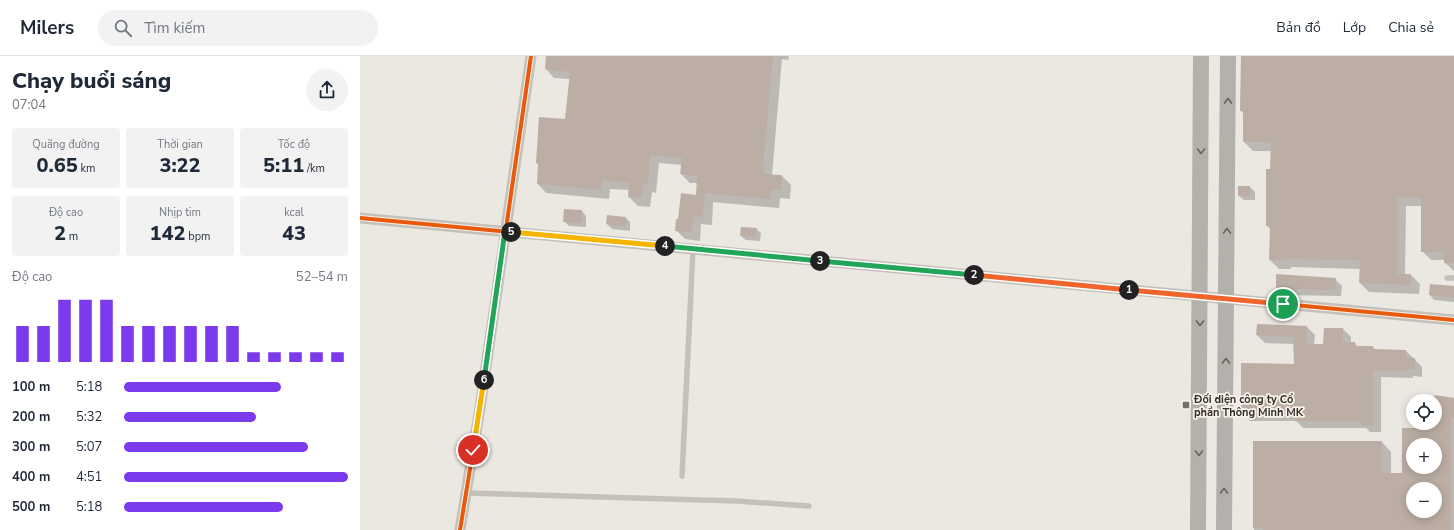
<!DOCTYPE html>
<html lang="vi">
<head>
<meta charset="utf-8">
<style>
	:root { --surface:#fff; --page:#f2f2f3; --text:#1f2937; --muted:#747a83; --line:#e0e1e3; --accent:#7c3aed }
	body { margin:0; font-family:"Nunito Sans",sans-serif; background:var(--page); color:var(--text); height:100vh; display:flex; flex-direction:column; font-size:15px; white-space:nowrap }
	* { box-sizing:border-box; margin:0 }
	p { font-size:13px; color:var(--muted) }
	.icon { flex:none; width:22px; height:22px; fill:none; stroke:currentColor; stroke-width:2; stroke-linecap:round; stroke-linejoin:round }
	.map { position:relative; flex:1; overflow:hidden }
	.drawer { display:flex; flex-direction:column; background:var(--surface); width:360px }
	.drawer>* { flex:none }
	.buttons { position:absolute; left:1046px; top:338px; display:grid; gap:8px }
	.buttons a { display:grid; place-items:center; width:36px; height:36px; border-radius:50%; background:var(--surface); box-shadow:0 2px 10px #0003; font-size:20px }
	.pin { position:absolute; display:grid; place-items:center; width:34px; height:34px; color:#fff; margin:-17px; border:2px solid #fff; border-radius:50%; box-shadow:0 1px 4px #0007 }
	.km { position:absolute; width:20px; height:20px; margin:-10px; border-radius:50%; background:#222; color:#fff; font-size:11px; line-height:20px; text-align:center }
	.round { display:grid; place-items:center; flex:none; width:42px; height:42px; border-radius:21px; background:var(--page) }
	.summary { display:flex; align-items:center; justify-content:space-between; height:68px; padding:0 12px }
	h1 { font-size:22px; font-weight:800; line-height:30px }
	.figures { display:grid; grid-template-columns:repeat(3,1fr); gap:6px; height:68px; padding:4px 12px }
	.figures div { display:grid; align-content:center; border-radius:4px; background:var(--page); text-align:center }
	.figures b { font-size:20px; font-weight:800 }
	.figures small { font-size:11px; font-weight:400 }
	.figures p { font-size:11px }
	.chart { height:112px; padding:8px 12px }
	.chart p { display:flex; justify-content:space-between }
	.chart svg { width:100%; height:72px; margin-top:4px; stroke:var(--accent); stroke-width:6 }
	ul { padding:0 12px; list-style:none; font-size:13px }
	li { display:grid; grid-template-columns:64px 48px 1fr; align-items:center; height:30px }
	li i { height:10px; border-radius:5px; background:var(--accent) }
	header { display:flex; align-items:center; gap:24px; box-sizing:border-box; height:56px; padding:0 20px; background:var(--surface); border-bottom:1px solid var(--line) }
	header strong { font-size:19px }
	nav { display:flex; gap:22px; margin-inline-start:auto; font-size:14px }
	.search { width:280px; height:36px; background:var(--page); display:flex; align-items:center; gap:10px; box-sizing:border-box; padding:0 14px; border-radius:22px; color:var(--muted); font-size:15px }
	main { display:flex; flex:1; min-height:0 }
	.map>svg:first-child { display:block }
	.shadow { fill:#0003; fill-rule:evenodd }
	.building { fill:#bcaea5; fill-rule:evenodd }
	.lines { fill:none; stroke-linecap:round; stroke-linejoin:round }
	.lane { stroke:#c4c0ba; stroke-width:5.5 }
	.street { stroke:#c4c0ba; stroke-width:11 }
	.secondary { stroke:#b4b0ab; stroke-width:16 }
	.cycleway-casing { stroke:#f7f2e9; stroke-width:6 }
	.cycleway { stroke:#e8590c; stroke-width:4 }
	.oneway { stroke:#67625d }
	.split-1-casing { stroke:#fff; stroke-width:8 }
	.split-2-casing { stroke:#fff; stroke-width:8 }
	.split-3-casing { stroke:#fff; stroke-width:8 }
	.split-4-casing { stroke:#fff; stroke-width:8 }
	.split-5-casing { stroke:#fff; stroke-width:8 }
	.split-6-casing { stroke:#fff; stroke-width:8 }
	.split-7-casing { stroke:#fff; stroke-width:8 }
	.split-1 { stroke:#f0652b; stroke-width:5 }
	.split-2 { stroke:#f0652b; stroke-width:5 }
	.split-3 { stroke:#22a559; stroke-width:5 }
	.split-4 { stroke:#22a559; stroke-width:5 }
	.split-5 { stroke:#f5b400; stroke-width:5 }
	.split-6 { stroke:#22a559; stroke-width:5 }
	.split-7 { stroke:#f5b400; stroke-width:5 }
	.poi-dot { fill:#746f69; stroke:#f7f2e9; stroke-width:1.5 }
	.labels { text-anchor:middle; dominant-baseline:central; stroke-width:3.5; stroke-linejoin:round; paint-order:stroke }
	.poi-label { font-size:11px; font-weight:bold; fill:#342e29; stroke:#f7f2e9; text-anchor:start }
</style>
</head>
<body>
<header>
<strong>Milers</strong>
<div class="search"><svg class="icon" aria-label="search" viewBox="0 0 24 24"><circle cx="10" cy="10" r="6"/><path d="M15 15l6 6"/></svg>Tìm kiếm</div>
<nav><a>Bản đồ</a><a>Lớp</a><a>Chia sẻ</a></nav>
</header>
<main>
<section class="drawer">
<div class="summary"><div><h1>Chạy buổi sáng</h1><p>07:04</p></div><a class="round"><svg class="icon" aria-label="share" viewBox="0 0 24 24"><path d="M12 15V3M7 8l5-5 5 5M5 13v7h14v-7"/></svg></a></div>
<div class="figures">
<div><p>Quãng đường</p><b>0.65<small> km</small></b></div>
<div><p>Thời gian</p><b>3:22</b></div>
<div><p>Tốc độ</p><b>5:11<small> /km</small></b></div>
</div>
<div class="figures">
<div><p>Độ cao</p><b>2<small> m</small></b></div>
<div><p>Nhịp tim</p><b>142<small> bpm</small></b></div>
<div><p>kcal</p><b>43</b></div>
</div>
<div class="chart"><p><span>Độ cao</span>52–54 m</p>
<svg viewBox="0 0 160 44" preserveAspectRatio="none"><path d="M5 44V22M15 44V22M25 44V6M35 44V6M45 44V6M55 44V22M65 44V22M75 44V22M85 44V22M95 44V22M105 44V22M115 44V38M125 44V38M135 44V38M145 44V38M155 44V38"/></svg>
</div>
<ul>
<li><b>100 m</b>5:18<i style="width:70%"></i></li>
<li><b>200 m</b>5:32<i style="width:59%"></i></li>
<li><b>300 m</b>5:07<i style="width:82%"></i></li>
<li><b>400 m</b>4:51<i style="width:100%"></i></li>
<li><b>500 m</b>5:18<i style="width:71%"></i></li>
</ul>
</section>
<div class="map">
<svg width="1094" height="474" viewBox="0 0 1094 474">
	<rect width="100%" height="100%" fill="#ebe7e1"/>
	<path class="shadow" d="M187,0H429L428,4L422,3L412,119L422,120L431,129L430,143L420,142L419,152L353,146L352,169L341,168L340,185L325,183L316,174L319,164L337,140L338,127H330L321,118L322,109L299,107L296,137L292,136L290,151L278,150L269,141L270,134L250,133L249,143L186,137L178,128L179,109L177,107L206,64L210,23L194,22L186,13Z
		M882,0H1094V215L1085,207V204H1071L1062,195V150H1046L1045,219H1051L1060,228L1059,238L1009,236L1000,227L1001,213L931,211V213H919L910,204L911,174L907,170L912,95H893L884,86V58L881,55Z
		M879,131H890L895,136V144H884L879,140Z
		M222,155L226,160V171L209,170L204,165Z
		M266,162L270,166V175L252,173L247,168Z
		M396,173L401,177L400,185L386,184L381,180Z
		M975,223L982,230L981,240L923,239L917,232Z
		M1094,231V246L1074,244L1070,239Z
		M947,271L955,279L954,289H964L965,273H983L991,281V287H995L998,291H1013L1016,294L1046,295L1062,311V321L1053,320V322L1021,321V376H1010L1006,372H943L936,365H890L882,357L935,309L934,288L905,287L897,279Z
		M1071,340L1094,343V474H894V386H1022L1031,396V418H1043V373H1067L1068,367H1075V345H1070ZM1053,389H1075V411H1053ZM1053,433H1075V455H1053Z"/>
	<path class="building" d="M186,0H413L403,110H405L404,118L422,119L421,134H411L410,143L345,137L343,161L333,160L331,176L315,175L316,163H318L321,137L336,139L337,120L320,118L322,102L290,99L288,128H283L282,142L268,141L269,127L242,124L241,134L177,128L178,108L176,107L179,61L205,63L210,16L185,13Z
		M881,0H1094V207H1084L1085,196H1061V142L1037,141V218H1051V229L999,227L1000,204L923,203V204H909L910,170H906V113H910L911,86H883V55H880Z
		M878,130H890V140H878Z
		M204,153L222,154V167L203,166Z
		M247,159L266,161L265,171L246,168Z
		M381,171L397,172L396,181L380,180Z
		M916,218L976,222L975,234L916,233Z
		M1070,228L1094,230V242L1069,239Z
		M897,268L947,270L946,288H963L964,272H983V286H995V290H1013V293L1046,294V301L1055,302V313H1046V315L1013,314L1014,369H1001V365H934V358H881V307L934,308L933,281L896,279Z
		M1075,339L1094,342V362H1091V474H903V472H893V385H1022V417H1042V372H1075ZM1053,389H1075V411H1053ZM1053,433H1075V455H1053Z"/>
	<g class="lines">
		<path class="lane" d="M1087,222H1094
			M322,420L333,193
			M106,437L376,445L449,450"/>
		<path class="street" d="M0,162L1094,264
			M100,474L120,352L171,0"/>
		<path class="secondary" d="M838,474L841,0
			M864,474L868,0"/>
		<g class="cycleway-casing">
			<path id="cycleway" d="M0,162L1094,264
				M100,474L120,352L171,0"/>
		</g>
		<use href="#cycleway" class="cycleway"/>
	</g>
	<defs><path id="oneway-chevron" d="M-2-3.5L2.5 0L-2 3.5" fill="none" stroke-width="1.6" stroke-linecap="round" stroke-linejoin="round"/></defs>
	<g class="oneway">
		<use href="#oneway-chevron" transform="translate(868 45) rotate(-90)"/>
		<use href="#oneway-chevron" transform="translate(841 95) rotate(90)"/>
		<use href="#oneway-chevron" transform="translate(867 175) rotate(-90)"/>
		<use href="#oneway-chevron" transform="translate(840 267) rotate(91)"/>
		<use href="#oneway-chevron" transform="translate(866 305) rotate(-89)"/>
		<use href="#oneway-chevron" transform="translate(839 397) rotate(91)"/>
		<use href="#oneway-chevron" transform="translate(864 435) rotate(-89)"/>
	</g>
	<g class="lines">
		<g class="split-1-casing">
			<path id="split-1" d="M769,234L923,248"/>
		</g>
		<g class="split-2-casing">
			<path id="split-2" d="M614,219L769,234"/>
		</g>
		<g class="split-3-casing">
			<path id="split-3" d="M460,205L614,219"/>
		</g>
		<g class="split-4-casing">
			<path id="split-4" d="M305,190L460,205"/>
		</g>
		<g class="split-5-casing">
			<path id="split-5" d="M151,176L305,190"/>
		</g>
		<g class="split-6-casing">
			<path id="split-6" d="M124,324L145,175L151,176"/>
		</g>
		<g class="split-7-casing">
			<path id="split-7" d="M113,394L124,324"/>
		</g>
		<use href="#split-1" class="split-1"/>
		<use href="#split-2" class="split-2"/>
		<use href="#split-3" class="split-3"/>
		<use href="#split-4" class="split-4"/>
		<use href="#split-5" class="split-5"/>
		<use href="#split-6" class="split-6"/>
		<use href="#split-7" class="split-7"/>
	</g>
	<rect class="poi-dot" x="822" y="345" width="8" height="8" rx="2"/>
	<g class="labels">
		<g class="poi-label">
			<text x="834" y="343">Đối diện công ty Cổ<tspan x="834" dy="13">phần Thông Minh MK</tspan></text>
		</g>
	</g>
</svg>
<div class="buttons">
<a><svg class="icon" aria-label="locate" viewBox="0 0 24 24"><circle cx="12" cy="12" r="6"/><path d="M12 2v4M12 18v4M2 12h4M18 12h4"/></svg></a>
<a>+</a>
<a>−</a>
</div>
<div class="pin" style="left:923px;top:248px;background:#1e9e55"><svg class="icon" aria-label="arrive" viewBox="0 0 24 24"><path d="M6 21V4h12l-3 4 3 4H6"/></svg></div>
<div class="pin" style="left:113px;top:394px;background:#d93025"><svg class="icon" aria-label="check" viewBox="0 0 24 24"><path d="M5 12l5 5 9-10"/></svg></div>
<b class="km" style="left:769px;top:234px">1</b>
<b class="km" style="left:614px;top:219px">2</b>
<b class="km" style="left:460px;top:205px">3</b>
<b class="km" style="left:305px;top:190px">4</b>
<b class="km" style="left:151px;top:176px">5</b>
<b class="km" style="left:124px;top:324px">6</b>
</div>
</main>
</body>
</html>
